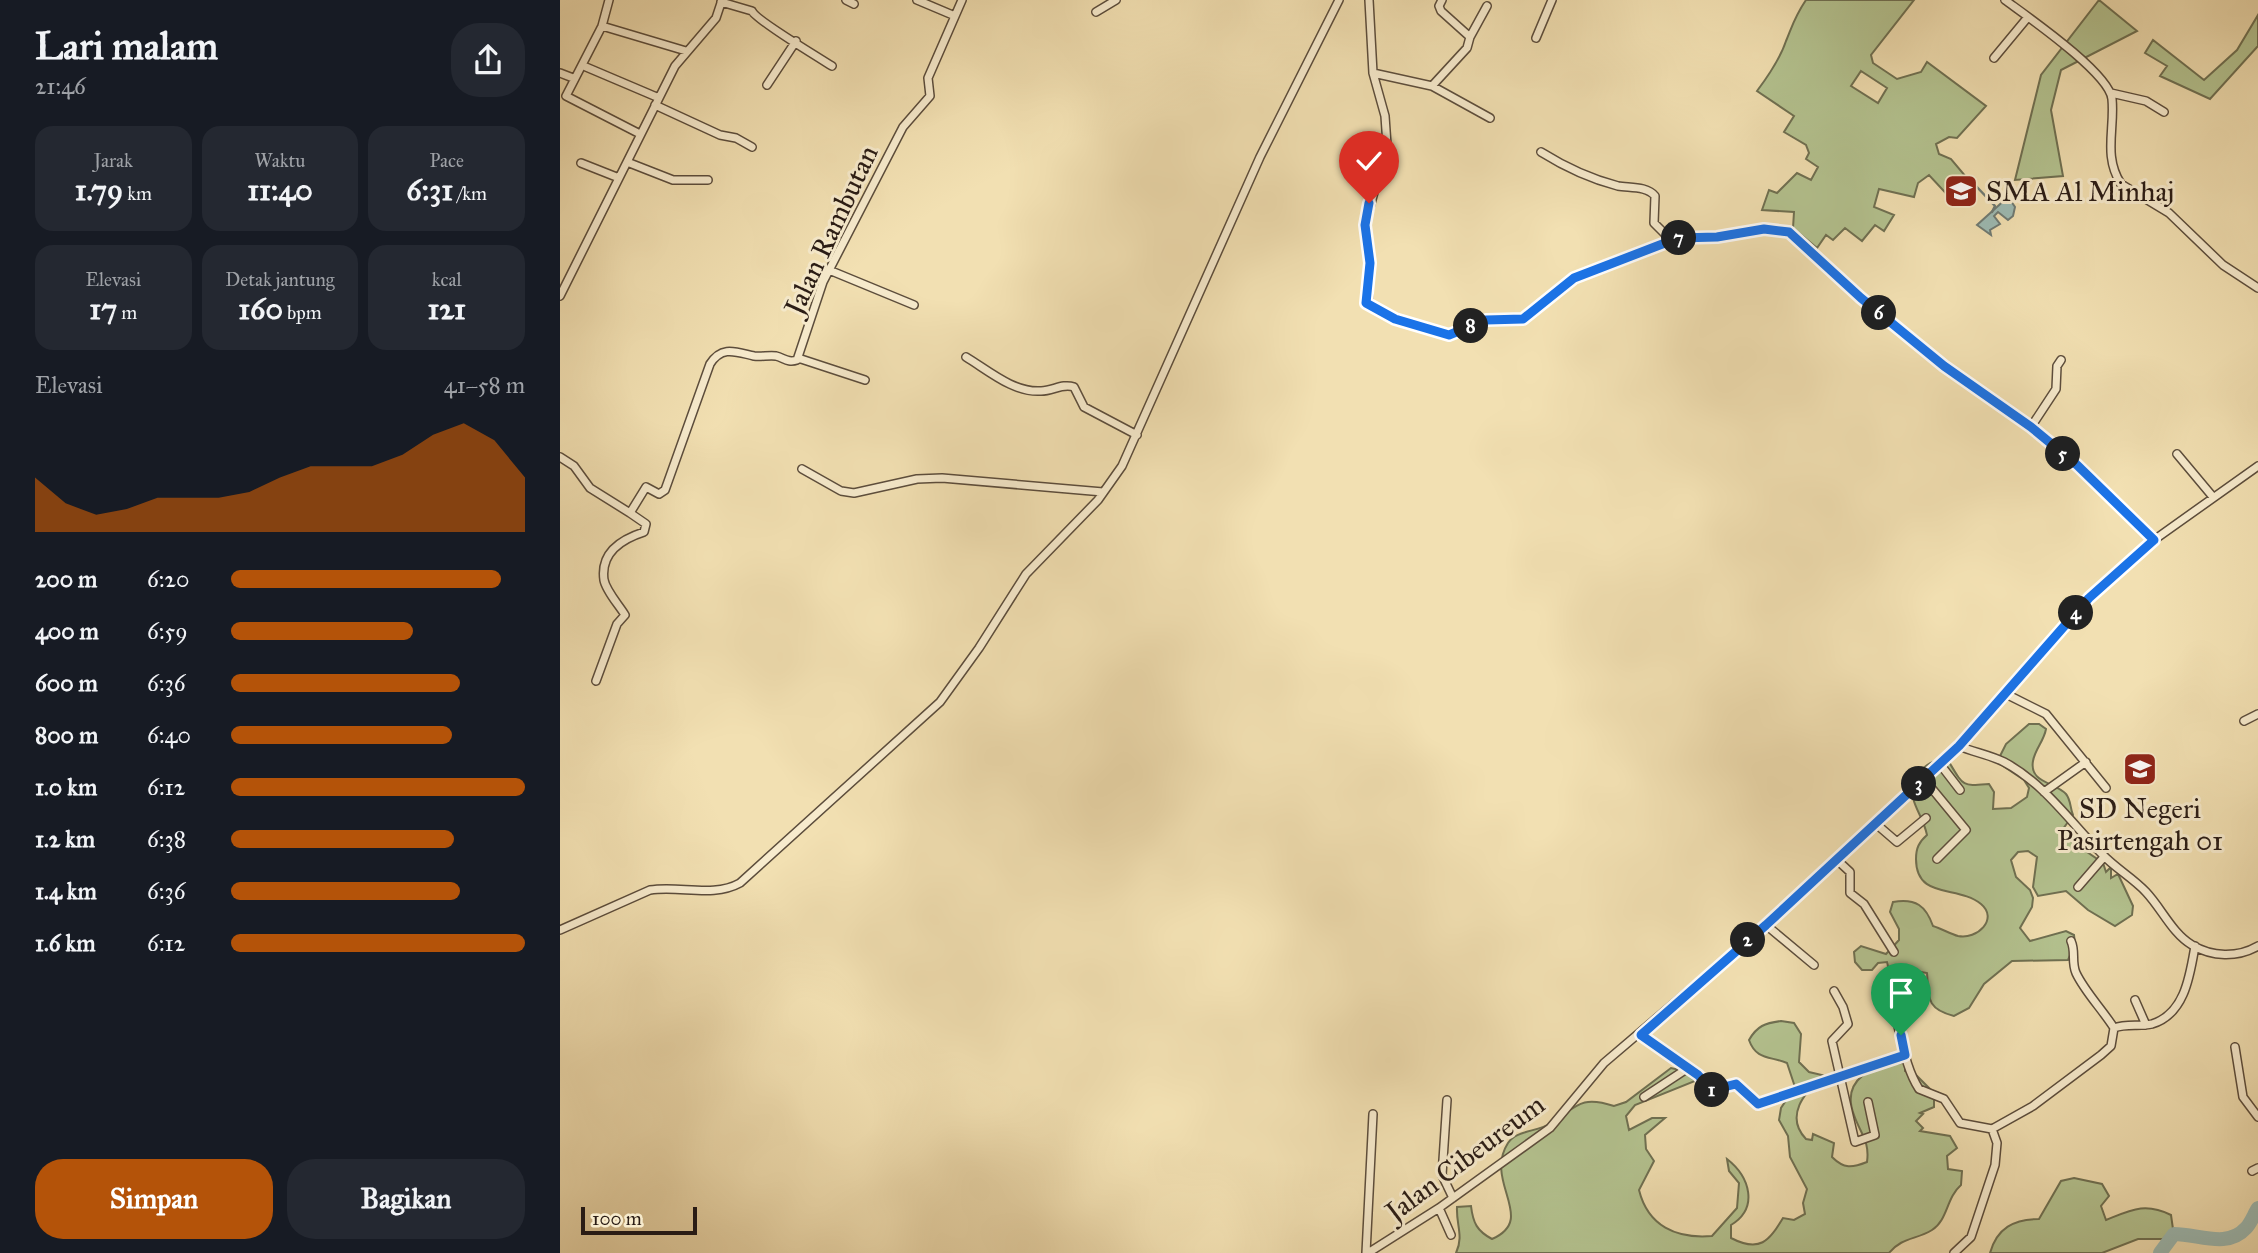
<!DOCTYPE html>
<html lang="id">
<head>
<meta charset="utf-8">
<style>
	:root { --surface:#171b24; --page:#242831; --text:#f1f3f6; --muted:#9ea1a6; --accent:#b45309 }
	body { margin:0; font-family:"IM FELL Great Primer",serif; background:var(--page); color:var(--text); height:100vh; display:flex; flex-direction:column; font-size:26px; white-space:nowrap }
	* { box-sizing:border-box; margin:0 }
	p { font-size:23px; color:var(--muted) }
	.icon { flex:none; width:38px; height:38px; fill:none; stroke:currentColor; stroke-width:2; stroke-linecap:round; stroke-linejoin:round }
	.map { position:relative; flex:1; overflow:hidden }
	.panel { display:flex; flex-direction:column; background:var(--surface); width:560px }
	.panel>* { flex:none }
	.scale { position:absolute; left:21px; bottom:18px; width:116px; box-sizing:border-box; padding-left:7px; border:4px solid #2a1c15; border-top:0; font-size:19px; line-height:24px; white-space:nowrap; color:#2a1c15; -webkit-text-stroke:5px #f7ebcd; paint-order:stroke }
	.pin { position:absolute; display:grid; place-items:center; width:60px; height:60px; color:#fff; margin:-72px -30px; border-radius:50% 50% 50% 0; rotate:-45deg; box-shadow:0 0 7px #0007 }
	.pin .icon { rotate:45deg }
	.km { position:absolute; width:35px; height:35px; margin:-18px; border-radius:50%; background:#222; color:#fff; font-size:19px; line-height:35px; text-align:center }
	.round { display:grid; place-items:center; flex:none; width:74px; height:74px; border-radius:28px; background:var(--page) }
	.overview { display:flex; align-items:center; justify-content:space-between; height:119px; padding:0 35px }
	h1 { font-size:38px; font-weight:700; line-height:52px }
	.figures { display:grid; grid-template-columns:repeat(3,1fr); gap:10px; height:119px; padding:7px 35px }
	.figures div { display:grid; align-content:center; border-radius:18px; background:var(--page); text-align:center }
	.figures b { font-size:30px; font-weight:700 }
	.figures small { font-size:19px; font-weight:400 }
	.figures p { font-size:19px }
	.chart { height:196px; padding:14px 35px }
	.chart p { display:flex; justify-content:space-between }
	.chart svg { width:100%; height:126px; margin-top:7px; fill:var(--accent); opacity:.7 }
	.primary-button { display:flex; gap:14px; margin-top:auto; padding:14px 35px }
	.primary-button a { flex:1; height:80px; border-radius:28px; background:var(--accent); color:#fff; font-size:28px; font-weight:700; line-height:80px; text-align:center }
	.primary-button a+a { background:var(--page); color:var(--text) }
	ul { padding:0 35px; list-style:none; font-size:23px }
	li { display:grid; grid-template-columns:112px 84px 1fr; align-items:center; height:52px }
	li i { height:18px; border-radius:9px; background:var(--accent) }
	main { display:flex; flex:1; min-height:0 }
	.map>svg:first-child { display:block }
	.green { fill:#b4c390; stroke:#6f7052; stroke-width:2; fill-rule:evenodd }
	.water { fill:#9dbbb4; stroke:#6f7b74; stroke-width:2 }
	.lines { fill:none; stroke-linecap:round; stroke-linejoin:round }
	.stream { stroke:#6f7b74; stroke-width:2.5 }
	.river { stroke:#9dbbb4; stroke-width:14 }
	.street-casing { stroke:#5c4d3c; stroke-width:10 }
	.street { stroke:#f7ebcd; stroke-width:7 }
	.route-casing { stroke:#fff; stroke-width:14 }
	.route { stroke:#1a73e8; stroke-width:9 }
	.labels { text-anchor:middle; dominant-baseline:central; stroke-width:6; stroke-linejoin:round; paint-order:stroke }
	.poi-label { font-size:28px; fill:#2a1c15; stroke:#f7ebcd; text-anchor:start }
	.street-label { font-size:28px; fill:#2a1c15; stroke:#f7ebcd }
</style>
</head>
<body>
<main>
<section class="panel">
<div class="overview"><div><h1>Lari malam</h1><p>21:46</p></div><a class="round"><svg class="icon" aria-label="share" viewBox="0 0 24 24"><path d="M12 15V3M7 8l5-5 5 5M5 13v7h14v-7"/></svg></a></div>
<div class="figures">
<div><p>Jarak</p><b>1.79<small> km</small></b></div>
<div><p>Waktu</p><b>11:40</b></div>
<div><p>Pace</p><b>6:31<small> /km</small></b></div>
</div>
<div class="figures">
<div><p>Elevasi</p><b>17<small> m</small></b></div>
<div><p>Detak jantung</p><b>160<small> bpm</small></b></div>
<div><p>kcal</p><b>121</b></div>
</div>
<div class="chart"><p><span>Elevasi</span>41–58 m</p>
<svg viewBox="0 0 160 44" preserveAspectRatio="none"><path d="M0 44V25L10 34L20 38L30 36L40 32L50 32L60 32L70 30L80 25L90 21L100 21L110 21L120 17L130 10L140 6L150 12L160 25V44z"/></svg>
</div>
<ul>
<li><b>200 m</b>6:20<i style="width:92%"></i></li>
<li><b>400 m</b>6:59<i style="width:62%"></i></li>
<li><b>600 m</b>6:36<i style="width:78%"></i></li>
<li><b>800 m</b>6:40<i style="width:75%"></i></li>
<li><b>1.0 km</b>6:12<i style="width:100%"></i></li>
<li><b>1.2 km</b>6:38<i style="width:76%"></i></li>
<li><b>1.4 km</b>6:36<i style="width:78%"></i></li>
<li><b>1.6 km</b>6:12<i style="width:100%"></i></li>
</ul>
<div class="primary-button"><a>Simpan</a><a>Bagikan</a></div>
</section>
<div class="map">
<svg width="1698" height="1253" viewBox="0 0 1698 1253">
	<rect width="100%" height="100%" fill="#f2e0b2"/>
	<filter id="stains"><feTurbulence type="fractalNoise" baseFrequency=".00286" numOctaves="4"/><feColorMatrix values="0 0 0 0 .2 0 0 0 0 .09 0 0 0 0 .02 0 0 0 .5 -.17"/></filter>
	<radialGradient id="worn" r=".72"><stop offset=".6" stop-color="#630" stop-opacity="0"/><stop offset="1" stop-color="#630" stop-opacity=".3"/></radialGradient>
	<path class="green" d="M1246,0H1354L1311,55L1313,63L1337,79L1361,72L1367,62L1426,106L1397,138L1389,137L1376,144L1379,154L1391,159L1412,184L1411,188L1395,203L1369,175L1358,183L1354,197L1319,189L1314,207L1334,215L1324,231L1315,225L1302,241L1285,228L1273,240L1266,235L1257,248L1233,228L1234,212L1202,210L1209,190L1217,193L1237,173L1251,180L1258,167L1246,159L1249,153L1246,145L1224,132L1234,116L1197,91C1209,75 1220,59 1226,41C1233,24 1235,16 1246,0ZM1301,71L1327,88L1318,103L1291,86Z
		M1539,0L1577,31L1501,70L1491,110L1503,176L1455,180L1481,75Z
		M1698,15V46L1650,99L1600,76L1607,66L1585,53L1593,40L1644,80L1677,50Z
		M1469,724H1479L1486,729C1484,741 1475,749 1473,761C1469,783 1495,782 1506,794C1511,800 1510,808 1513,815L1503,829L1505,837L1543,863L1546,872L1551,867V878L1558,874L1573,906L1572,915L1555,926L1528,910L1506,891L1478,896L1473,887L1477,857L1468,851L1458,852L1451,860L1456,877L1470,890L1473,898L1472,907L1460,928L1470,941L1506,931L1514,935L1515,944L1508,960L1452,961L1424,984L1409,1008L1394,1016C1365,1009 1369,996 1367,973L1350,970L1347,979L1352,995L1345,1001C1321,995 1332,978 1327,962L1318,963L1312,970H1302L1295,962L1294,952L1301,946L1326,954L1339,940V929L1330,912L1333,902C1356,898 1366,906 1373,926C1382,929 1391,934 1398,936C1417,940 1439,919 1421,904C1398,885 1356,900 1356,859C1356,848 1359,842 1367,835C1363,815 1349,803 1352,781C1362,768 1371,757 1389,762C1404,787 1402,786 1429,784L1434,792L1433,809L1451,808L1467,797L1469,788L1464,780L1437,762L1446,744Z
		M1221,1021L1234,1023L1241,1034L1239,1062L1249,1072L1262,1075C1245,1093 1224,1116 1246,1139L1252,1140L1253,1134L1274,1143L1272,1157C1284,1169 1292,1168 1307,1162C1310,1141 1300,1133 1294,1115C1280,1079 1315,1062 1345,1063V1071L1355,1074L1374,1093V1107L1360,1113L1363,1114L1356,1121L1363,1128L1360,1131L1390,1136L1397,1148L1387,1156L1388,1169L1402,1171L1401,1185C1386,1198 1388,1220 1372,1230C1356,1240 1342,1237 1329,1253H896C904,1236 896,1225 897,1207L911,1206C913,1223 917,1231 932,1239C978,1219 923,1182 948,1143C956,1130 978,1132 991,1123C1017,1106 1021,1095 1054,1106L1066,1102L1111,1068L1124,1071L1135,1081L1075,1105L1066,1116L1069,1130L1092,1118H1105L1085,1135L1086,1149L1094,1161L1079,1190C1088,1226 1116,1239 1152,1236L1177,1208L1179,1183L1169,1171L1167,1159C1190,1177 1199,1208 1171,1225V1238C1200,1253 1209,1241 1223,1218L1234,1220L1245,1214L1243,1203L1247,1189L1230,1157L1228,1136L1219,1120L1221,1108L1235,1087L1227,1063C1210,1056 1196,1060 1189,1040C1197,1026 1205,1023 1221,1021Z
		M1514,1178L1542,1184L1549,1196L1541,1206L1546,1220C1571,1210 1585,1202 1611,1215L1613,1229L1603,1239H1578L1542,1253H1430C1437,1228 1454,1219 1479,1219L1501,1181Z"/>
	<path class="water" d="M1448,197L1455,207L1453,216L1448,220L1438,212L1434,216L1440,224L1430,230L1431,235L1417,225Z"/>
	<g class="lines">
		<path class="stream" d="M1415,185L1435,206L1432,212"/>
		<path class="river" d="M1600,1253L1614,1234C1639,1234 1667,1249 1686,1228C1691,1223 1694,1214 1698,1208"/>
		<g class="street-casing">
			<path id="street" d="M49,0L42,26L6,96L80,134
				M286,0L294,4
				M357,0L395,16
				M809,0L813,73L825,116L827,145L805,225L810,263L808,305L835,319L889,335L926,320L963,319L1014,278L1117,238L1157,237L1204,229L1229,232L1301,298L1384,366L1471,427L1517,465L1594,540
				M882,0L879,6L881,11L910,37L927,6
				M1445,0C1468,17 1549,73 1552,99C1555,129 1543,156 1561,184L1609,213L1663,265L1698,288
				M161,2L192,11C195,19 259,58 272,66
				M536,12L556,0
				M42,26L126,51
				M976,38L992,0
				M1434,58L1468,17
				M26,67L99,98
				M0,73L13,78
				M813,73L872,86L930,118
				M207,85L236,41
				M872,86L907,48L910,37
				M1551,93L1586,101L1604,112
				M95,105L160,135L176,138L192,147
				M981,152C1005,167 1031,179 1058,186C1070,188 1087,186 1095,196L1094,223L1112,241
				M67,162L113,180H148
				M21,163L59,178
				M269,270L354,305
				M0,296L115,66L156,18L162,0
				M406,357C429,371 454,393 481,391C493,391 502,383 514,387L524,407L577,435
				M238,358L305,380
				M1471,427L1496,389L1497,366L1501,360
				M1617,454L1653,497
				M0,457L14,466L30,488L70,513
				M242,469L281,491L294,493L357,479L382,478L543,492
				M36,681L57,624L65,615C59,605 46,591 44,580C40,552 62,539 84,532L86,524L70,513L86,487L99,494L105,490L150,364C162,345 176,352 194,356C201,357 209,355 216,356C224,358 228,363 237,360L263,282L343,127L370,96L368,78L402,0
				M1446,694L1486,714L1546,788
				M1684,721L1698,714
				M1399,746C1413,752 1430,755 1444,762C1484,783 1511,823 1542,854C1555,868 1573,878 1586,892C1602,909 1612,933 1632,945C1652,957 1677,958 1698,946
				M1380,764L1400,790
				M1364,779L1406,830L1377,859
				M1484,792L1526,762
				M1315,823L1337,842L1366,818
				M1276,859L1290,872V893L1304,904L1334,952
				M1518,887L1544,857
				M1206,925L1254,965
				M0,930L90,890C119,885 153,898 180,883L380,702L419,648L466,574L538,500L562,466L700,157L779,0
				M1511,941C1516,952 1511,961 1516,973C1525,992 1542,1009 1554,1028
				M1274,991L1283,1007L1288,1024L1272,1041L1295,1142L1315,1135L1308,1102
				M1330,1000C1342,1030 1342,1062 1359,1089L1384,1099L1400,1123L1432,1129
				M1575,1000L1586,1025
				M1081,1035L1138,1075L1152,1090L1176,1084L1198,1104L1345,1055
				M1675,1047L1683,1097L1698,1117
				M1084,1097L1128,1068
				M887,1100L882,1175L893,1198
				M1692,1171L1698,1168
				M879,1208L891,1235
				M806,1253L813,1114
				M808,1253L879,1208L990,1128L1044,1063L1206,925L1399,746L1529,598L1594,540L1698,466
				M1394,1253L1411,1237L1435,1165L1437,1143L1432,1129L1473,1106L1541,1055L1551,1046L1554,1028C1567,1023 1580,1027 1592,1024C1625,1014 1630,975 1635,946"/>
		</g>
		<use href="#street" class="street"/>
	</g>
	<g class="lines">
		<g class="route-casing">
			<path id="route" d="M809,203L805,225L810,263L806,303L835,319L889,335L926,320L963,319L1014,278L1118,238L1157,237L1204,229L1229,232L1301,298L1384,366L1471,427L1517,465L1594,540L1529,598L1399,746L1206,925L1081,1035L1138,1075L1152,1090L1176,1084L1198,1104L1345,1055L1341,1035"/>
		</g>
		<use href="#route" class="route"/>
	</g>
	<defs>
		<g id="school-square" transform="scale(1.75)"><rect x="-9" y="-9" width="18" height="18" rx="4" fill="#8f2418" stroke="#f7ebcd"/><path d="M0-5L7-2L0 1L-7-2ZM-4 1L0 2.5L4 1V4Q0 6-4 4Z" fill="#fff"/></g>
	</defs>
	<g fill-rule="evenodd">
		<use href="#school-square" x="1401" y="191"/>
		<use href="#school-square" x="1580" y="769"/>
	</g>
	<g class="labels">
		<g class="poi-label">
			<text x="1426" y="191">SMA Al Minhaj</text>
			<text x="1580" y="808" text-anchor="middle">SD Negeri<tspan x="1580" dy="32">Pasirtengah 01</tspan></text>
		</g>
		<g class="street-label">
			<text transform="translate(271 230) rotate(-65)">Jalan Rambutan</text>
			<text transform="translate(905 1158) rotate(-37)">Jalan Cibeureum</text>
		</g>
	</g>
	<rect width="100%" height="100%" filter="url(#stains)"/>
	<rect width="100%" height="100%" fill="url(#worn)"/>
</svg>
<div class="scale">100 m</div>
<div class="pin" style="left:1341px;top:1035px;background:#1e9e55"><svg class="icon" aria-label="arrive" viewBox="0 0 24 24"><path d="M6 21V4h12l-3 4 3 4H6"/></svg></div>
<div class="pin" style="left:809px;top:203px;background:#d93025"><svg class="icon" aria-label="check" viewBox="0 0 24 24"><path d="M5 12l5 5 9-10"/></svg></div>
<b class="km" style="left:1152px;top:1090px">1</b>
<b class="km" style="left:1188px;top:940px">2</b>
<b class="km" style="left:1359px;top:784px">3</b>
<b class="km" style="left:1516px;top:613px">4</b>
<b class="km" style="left:1503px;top:454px">5</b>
<b class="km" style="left:1319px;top:313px">6</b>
<b class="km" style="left:1119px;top:238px">7</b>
<b class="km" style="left:911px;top:326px">8</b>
</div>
</main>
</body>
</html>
